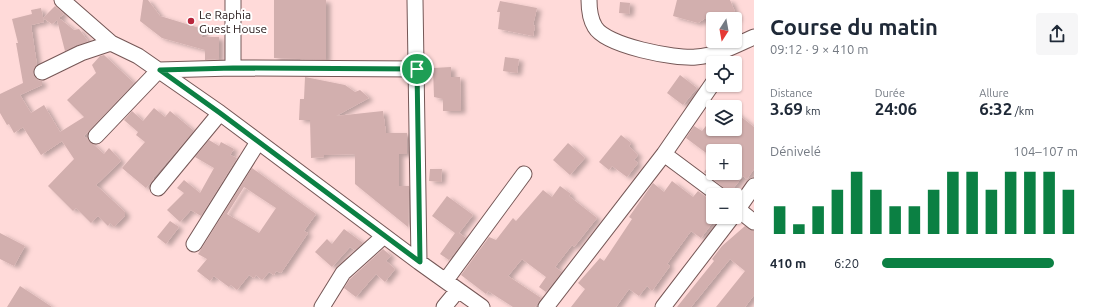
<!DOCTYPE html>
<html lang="fr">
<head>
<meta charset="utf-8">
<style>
	:root { --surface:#fff; --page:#f6f6f7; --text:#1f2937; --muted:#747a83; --accent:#0b8043 }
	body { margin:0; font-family:Ubuntu,sans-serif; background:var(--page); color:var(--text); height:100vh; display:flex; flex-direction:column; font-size:15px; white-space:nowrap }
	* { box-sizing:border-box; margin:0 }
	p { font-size:13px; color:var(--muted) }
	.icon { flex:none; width:22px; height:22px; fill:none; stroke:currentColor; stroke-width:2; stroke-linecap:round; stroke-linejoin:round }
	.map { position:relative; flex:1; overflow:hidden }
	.details { display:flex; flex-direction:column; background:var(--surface); width:340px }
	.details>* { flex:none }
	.needle { width:26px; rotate:191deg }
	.tools { position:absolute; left:706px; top:12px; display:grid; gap:8px }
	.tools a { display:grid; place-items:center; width:36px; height:36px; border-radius:4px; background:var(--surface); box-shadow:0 1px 3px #0004; font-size:20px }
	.pin { position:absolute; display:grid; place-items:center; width:34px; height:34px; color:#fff; margin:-17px; border:2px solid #fff; border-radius:50%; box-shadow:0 1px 4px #0007 }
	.round { display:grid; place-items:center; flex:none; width:42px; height:42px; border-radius:4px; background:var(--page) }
	.headline { display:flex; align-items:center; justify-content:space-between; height:68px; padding:0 16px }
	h1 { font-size:22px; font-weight:700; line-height:30px }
	.figures { display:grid; grid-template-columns:repeat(3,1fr); gap:6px; height:68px; padding:4px 16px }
	.figures div { display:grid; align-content:center }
	.figures b { font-size:17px; font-weight:700 }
	.figures small { font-size:11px; font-weight:400 }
	.figures p { font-size:11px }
	.chart { height:112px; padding:8px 16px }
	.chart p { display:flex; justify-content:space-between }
	.chart svg { width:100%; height:72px; margin-top:4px; stroke:var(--accent); stroke-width:6 }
	ul { padding:0 16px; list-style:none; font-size:13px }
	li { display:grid; grid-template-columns:64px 48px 1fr; align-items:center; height:30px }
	li i { height:10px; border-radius:5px; background:var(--accent) }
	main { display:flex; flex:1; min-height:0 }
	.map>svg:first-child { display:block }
	.building { fill:#d2afae; fill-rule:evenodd; filter:url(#shadow) }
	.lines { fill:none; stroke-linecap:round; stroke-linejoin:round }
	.minor-casing { stroke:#755756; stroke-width:17 }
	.minor { stroke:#fff; stroke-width:15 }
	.route-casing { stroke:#fff; stroke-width:8 }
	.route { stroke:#0b8043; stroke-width:5 }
	.poi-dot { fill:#b7253b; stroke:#fff; stroke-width:1.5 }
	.labels { text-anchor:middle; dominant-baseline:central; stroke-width:4; stroke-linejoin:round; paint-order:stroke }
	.poi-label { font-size:12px; fill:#291c1c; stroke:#fff; text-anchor:start }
</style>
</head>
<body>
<main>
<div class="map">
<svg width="754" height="307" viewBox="0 0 754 307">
	<defs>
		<filter id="shadow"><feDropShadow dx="4.5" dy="2.5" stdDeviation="2" flood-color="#0004"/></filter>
	</defs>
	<rect width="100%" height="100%" fill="#ffdad9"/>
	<path class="building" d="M143,0H148L160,16L206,30L201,37H219V59L205,60V50L162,38L140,21Z
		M274,0H326V60L274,58Z
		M677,0H730L738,19H704L698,23L673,16Z
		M500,1L537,8L533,25L535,26L533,36L498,29L500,12H497Z
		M620,2L630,3L629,14L619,13Z
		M55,6L64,14L59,18L74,30L79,29L88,41L65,51L57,20L52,24L43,18Z
		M41,8L44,22L31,25L37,65L33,71L34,76L37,80L42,81V85L20,95L31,113L44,105L60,132L84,117L67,100L96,73L92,65L100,56L104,55L134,83L84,136L104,154L109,148L121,161L96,185L125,212V216L114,227L110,223L108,226L98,216L91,223L76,208L73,211L48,186L74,159L62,141L41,155L23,127L14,133L9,124L7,125L0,113V94L23,83L16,43H18L12,19L32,14L31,10Z
		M505,57L519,59L517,73L503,71Z
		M451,67V77H460L461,111H443V99L434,97L433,68Z
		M680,75L697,88L683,105L667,93Z
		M305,77L345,85L355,92L360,90L369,98L336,116L383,111L386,133H407V154H399V186H409L408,227L355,184V154L324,155V157L311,158L310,120H299L300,99H304Z
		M154,108L165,117L170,111L194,131L153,178L154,179L146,188L122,168L145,142L136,135L138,132L124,120L132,111L143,121Z
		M735,112L754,127V169L747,179L743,176L728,195L724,188L704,172L713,160V173H735V151H713V158L686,138L694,126L702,131L713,117V129H735Z
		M621,135L631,143L629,146L638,155L634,160L638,163L627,177L612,166L609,170L599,162Z
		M209,140L219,146L221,142L234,149L230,155L237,158L201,216L191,210L180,222L167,210L184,193L177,188L184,180L200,193L214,168L195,157Z
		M568,143L585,158L570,175L553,160Z
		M252,168L316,214L304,231L308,233L281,273L276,271L274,275L269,272L262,280L256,275L254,278L249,275L237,290L231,285L229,287L214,276L210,281L197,271L207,259L198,254ZM244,187L276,208L259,233L227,214Z
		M430,169H442L441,182L429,181Z
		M672,181L693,197L698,191L713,202V222L701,238L691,231L667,264L670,266L652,291L647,286L639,296L629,289L616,307H571L585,289L578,283L600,258L604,261L632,219L629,217L653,183L664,192Z
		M560,186L571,194L569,196L597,218L574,247L572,245L555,267L562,272L546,292L539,287L546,277L522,259L508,276L541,298L535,307H513L488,291L486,294L461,275L489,237L496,240L513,218L516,221L543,190L552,197Z
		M447,196L473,215L459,233L466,238L449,260L440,254L455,233L432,216Z
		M170,221L179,227L166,244L157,237Z
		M745,226L754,231V295L745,307H716L745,271L730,259L691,307H677L714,261L712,259L722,246Z
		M344,229L363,243L355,250L350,247L332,267L315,252L327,239L332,244Z
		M0,233L25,246L14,266L0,259Z
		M383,249L391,256L386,261L395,269L385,282L376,274L356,297L344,288L350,279Z
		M20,286L52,307H7Z"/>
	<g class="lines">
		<g class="minor-casing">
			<path id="minor" d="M62,0L111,43L138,56L220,113L419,262L482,307
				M233,0V68
				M415,0L419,262
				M589,0C589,9 590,19 595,27C606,46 675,59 696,57C716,56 736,45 754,37
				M42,72L81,53L111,43
				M96,136L159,70L233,68L417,69
				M664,154L719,195
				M158,188L220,113
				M735,207L754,222
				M735,213L754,186
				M194,244L258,142
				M446,280L524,174
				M322,307L343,273L384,236
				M444,307L458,290
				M546,307L664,154L713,83
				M663,307L732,217"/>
		</g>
		<use href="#minor" class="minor"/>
	</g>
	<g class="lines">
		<g class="route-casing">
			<path id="route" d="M233,68L417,69L420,262L220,113L160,70Z"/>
		</g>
		<use href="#route" class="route"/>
	</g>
	<circle class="poi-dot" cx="191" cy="21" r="4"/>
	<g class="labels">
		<g class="poi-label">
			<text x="199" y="14">Le Raphia<tspan x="199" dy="14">Guest House</tspan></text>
		</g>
	</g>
</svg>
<div class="tools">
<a><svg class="needle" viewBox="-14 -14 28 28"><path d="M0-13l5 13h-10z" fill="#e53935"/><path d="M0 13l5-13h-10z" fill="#747a83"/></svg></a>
<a><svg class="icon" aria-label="locate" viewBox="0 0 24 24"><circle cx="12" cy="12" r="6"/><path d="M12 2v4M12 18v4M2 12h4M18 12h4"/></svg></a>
<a><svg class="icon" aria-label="layers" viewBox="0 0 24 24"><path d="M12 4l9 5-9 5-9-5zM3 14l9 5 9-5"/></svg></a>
<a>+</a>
<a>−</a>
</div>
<div class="pin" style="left:417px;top:69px;background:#1e9e55"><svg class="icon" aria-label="arrive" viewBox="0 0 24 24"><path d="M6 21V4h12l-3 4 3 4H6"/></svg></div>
</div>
<section class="details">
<div class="headline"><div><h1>Course du matin</h1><p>09:12 · 9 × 410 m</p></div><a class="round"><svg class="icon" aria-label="share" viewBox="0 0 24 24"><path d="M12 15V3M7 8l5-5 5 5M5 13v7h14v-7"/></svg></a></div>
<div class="figures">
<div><p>Distance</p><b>3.69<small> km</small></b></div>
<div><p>Durée</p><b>24:06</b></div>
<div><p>Allure</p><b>6:32<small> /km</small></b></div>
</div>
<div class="chart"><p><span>Dénivelé</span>104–107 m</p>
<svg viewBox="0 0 160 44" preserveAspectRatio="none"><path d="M5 44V27M15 44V38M25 44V27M35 44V17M45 44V6M55 44V17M65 44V27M75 44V27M85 44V17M95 44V6M105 44V6M115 44V17M125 44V6M135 44V6M145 44V6M155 44V17"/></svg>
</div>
<ul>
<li><b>410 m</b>6:20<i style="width:88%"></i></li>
</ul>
</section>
</main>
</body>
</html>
